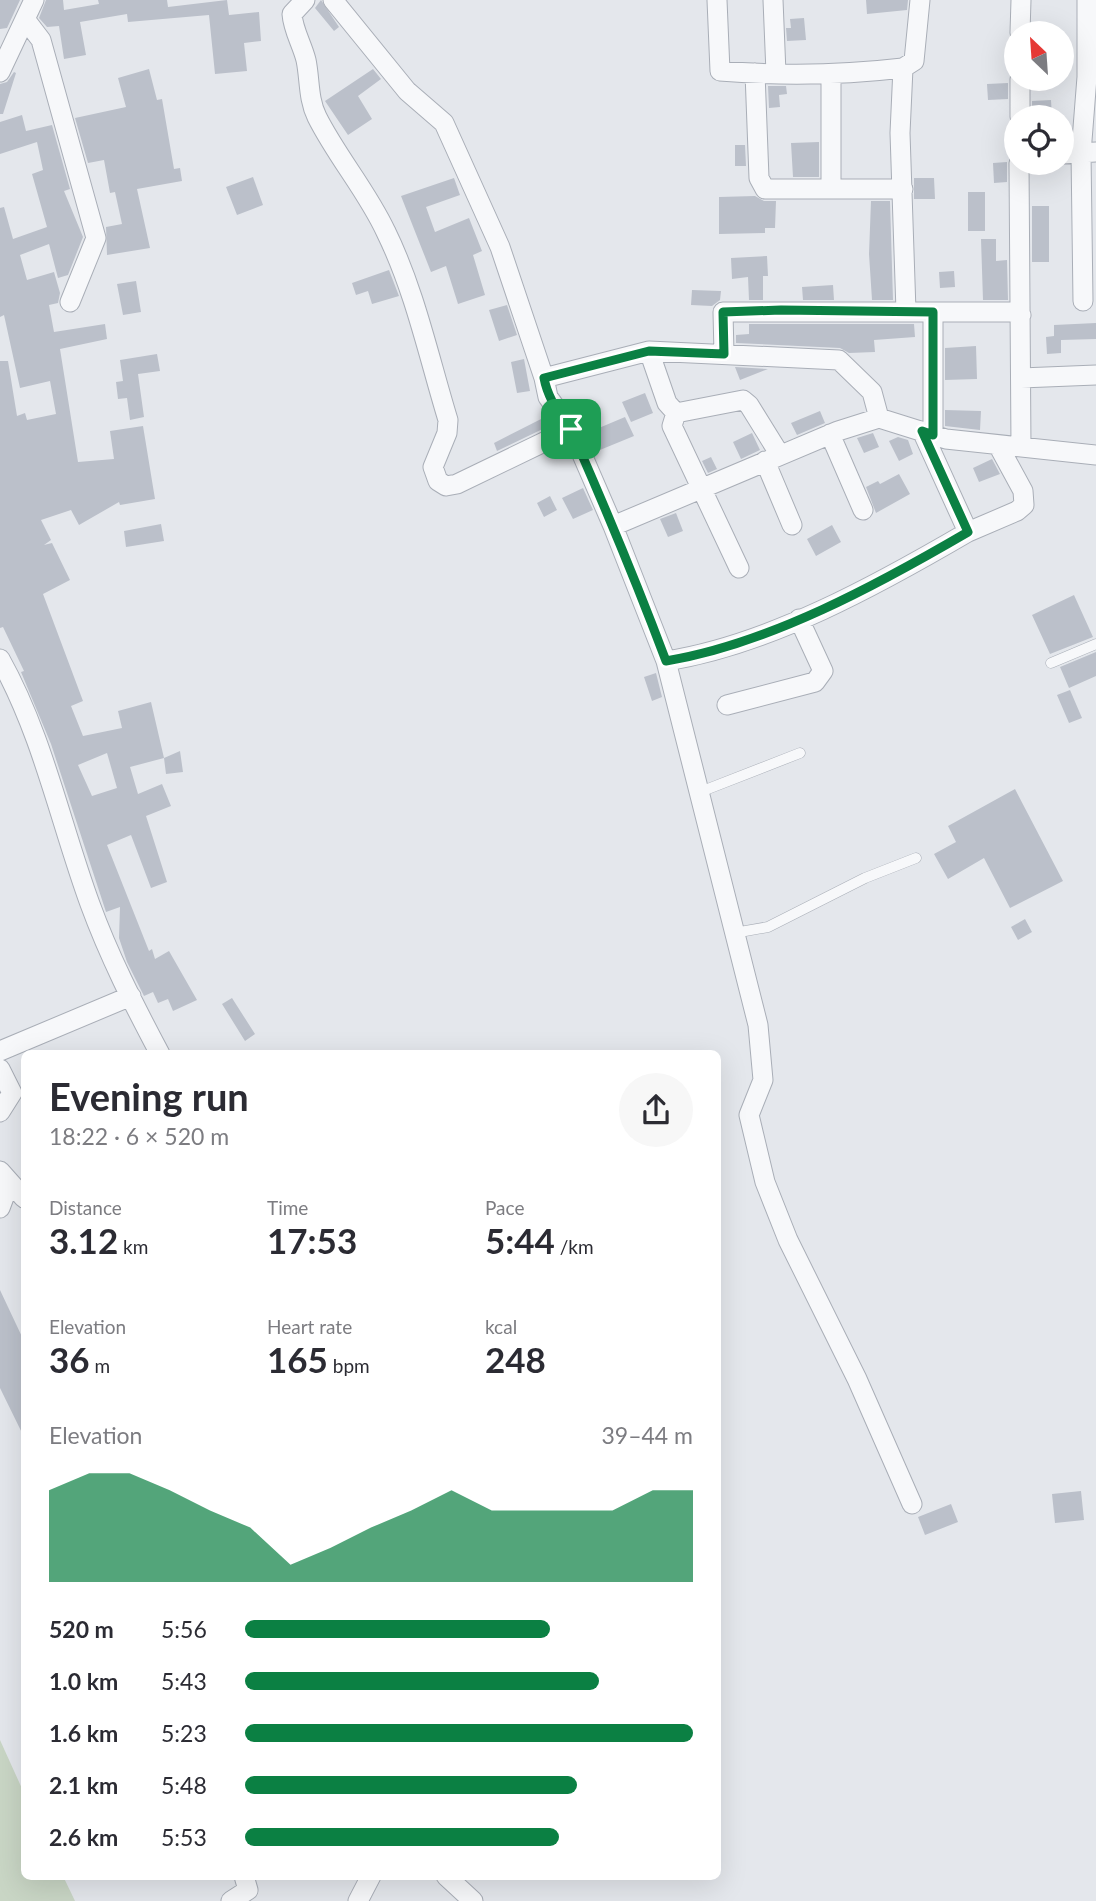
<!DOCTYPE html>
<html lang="en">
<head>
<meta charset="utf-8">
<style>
	:root { --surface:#fff; --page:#f7f7f7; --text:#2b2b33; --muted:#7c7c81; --accent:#0b8043 }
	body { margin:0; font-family:Lato,sans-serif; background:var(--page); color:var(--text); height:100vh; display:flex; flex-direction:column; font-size:26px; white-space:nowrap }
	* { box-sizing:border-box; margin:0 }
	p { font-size:23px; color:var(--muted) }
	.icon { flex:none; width:38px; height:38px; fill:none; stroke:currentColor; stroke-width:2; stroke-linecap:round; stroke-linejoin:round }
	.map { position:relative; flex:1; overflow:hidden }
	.sheet { position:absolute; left:21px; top:1050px; width:700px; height:830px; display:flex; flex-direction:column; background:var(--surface); border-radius:10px; box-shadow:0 7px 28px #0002 }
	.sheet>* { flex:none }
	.needle { width:46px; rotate:335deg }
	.tools { position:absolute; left:1004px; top:21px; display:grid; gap:14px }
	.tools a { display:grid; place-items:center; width:70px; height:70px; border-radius:50%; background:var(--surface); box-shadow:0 7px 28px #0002; font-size:35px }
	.pin { position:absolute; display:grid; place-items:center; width:60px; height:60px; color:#fff; margin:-30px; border-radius:14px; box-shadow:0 4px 10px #0006 }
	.round { display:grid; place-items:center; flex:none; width:74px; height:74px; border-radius:37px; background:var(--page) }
	.headline { display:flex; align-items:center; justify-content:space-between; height:119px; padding:0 28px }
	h1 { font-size:38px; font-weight:700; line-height:52px }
	.figures { display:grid; grid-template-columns:repeat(3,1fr); gap:10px; height:119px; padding:7px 28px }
	.figures div { display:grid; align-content:center }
	.figures b { font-size:35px; font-weight:700 }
	.figures small { font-size:19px; font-weight:400 }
	.figures p { font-size:19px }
	.chart { height:196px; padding:14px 28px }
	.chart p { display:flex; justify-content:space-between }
	.chart svg { width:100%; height:126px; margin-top:7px; fill:var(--accent); opacity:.7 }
	ul { padding:0 28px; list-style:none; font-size:23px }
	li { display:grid; grid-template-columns:112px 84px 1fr; align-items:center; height:52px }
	li i { height:18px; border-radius:9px; background:var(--accent) }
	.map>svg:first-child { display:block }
	.green { fill:#c9d6c5 }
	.building { fill:#bbc0ca; fill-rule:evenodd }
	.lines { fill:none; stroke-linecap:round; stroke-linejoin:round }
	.service-casing { stroke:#a9aeb7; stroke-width:11 }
	.minor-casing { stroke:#a9aeb7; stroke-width:21 }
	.service { stroke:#f7f8fa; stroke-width:10 }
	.minor { stroke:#f7f8fa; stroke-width:19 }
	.route-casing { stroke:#fff; stroke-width:14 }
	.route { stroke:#0b8043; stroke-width:9 }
</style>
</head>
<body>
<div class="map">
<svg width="1096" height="1901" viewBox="0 0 1096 1901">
	<rect width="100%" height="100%" fill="#e4e7ec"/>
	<path class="green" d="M0,1740L24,1793V1876H63L75,1901H0Z"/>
	<path class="building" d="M0,0H20L7,28L0,29Z
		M46,0H63L64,10L99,4L98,0H167L168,7L227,0L229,15L259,12L261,41L244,43L247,71L215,74L209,15L128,22L127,14L80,22L86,55L64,59L59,26L47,27L39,18Z
		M321,0L339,27L334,31L315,8Z
		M866,0H908L907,10L867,14Z
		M804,18L806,40L787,41L786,28H791L790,19Z
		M149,69L157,100L162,99L174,169L180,168L182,181L137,189L150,248L107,255L106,227L122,224L115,192L110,193L104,160L88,163L75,118L126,107L118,78Z
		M373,69L381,79L358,96L372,119L348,135L325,101Z
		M14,72L16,73L3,114H0V84L7,82Z
		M1008,83V99L988,100L987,84Z
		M768,86H786L787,94L779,95L780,107L769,108Z
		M1051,100L1052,117H1032V101Z
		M22,115L26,131L52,125L70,189L64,191L83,237L68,275L58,278L49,244L20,255L27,280L54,272L60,293L58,303L49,305L54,332L105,324L107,339L60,349L78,462L114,459L110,431L143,426L155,499L120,505L119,502L79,525L71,510L41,520L51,540L44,545L52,543L70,580L43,594L83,701L71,706L83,736L122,728L118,711L151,702L164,758L130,767L138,794L162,784L171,806L146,816L167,882L151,888L131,835L107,845L149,951L152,949L155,959L169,951L197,1000L173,1011L168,999L158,1003L153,992L144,996L127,962L119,938L120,907L106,912L51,744L21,672L24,671L3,627L0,628V361H8L17,416L25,413L27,420L56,414L50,381L20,388L4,315L0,317V208L4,207L13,239L47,227L32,174L43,170L37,142L0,154V122ZM107,753L117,788L92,796L78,765Z
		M819,142V177H793L791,143Z
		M735,145H745L746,166H735Z
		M1007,162V182L994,183L993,163Z
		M253,177L263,205L237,215L226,187Z
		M454,178L460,195L426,207L435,232L469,218L482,251L473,255L485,295L458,304L446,266L431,272L401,196Z
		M914,178H934L935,199H914Z
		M968,192H985V231H968Z
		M755,196L764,201H776L775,228H765V233L719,234V197Z
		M871,201H890L893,300H872L869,254Z
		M1032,206H1049V262H1032Z
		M981,239H996V261L1007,260L1008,300H983Z
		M767,256L768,276H763V300H749L748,277L732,279L731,258Z
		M389,270L399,296L372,304L368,291L356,295L352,283Z
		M954,271L955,287L940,288L939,272Z
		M136,281L141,312L123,315L117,284Z
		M833,285L834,300H803L802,287Z
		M692,290L721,291L720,300L712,306L691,305Z
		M507,305L517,335L499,341L489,310Z
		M1096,323V339L1061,340V353L1047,354L1046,337L1054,336V325Z
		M749,324H914L915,337L874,340L875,352L849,353L840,348L736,343V335L749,334Z
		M976,346L977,379L945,380V348Z
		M157,354L160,371L138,374L144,417L130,420L127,398L118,399L116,382L123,381L120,360Z
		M524,359L530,391L517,393L511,362Z
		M735,367L768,369L740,380Z
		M645,393L653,413L631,422L622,402Z
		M945,410L981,411L980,430L945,426Z
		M820,411L825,423L797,435L791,423Z
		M547,416L553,424L497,451L494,443Z
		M625,417L634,436L595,452L587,433Z
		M752,433L760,450L741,459L733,442Z
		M873,433L879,447L864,453L857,438Z
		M898,437L908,440L913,454L899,461L889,441Z
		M711,457L717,469L708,473L702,461Z
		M992,459L1000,474L979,482L973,468Z
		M899,474L910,494L876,513L866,487L878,481L880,484Z
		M583,488L593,510L573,519L562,498Z
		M550,496L557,510L544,517L537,503Z
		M676,513L683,531L668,537L660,519Z
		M161,524L164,541L126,547L124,531Z
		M832,525L841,542L816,556L807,539Z
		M1074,595L1093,637L1050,654L1032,615Z
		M1096,652V676L1069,688L1060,667Z
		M656,673L662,697L652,701L644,677Z
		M1070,690L1082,718L1069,723L1057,695Z
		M180,751L183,772L166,774L164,758Z
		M1015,789L1063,881L1010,908L984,858L948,879L934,854L956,842L948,826Z
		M1025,919L1032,932L1018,940L1011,927Z
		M232,998L255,1034L245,1041L222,1004Z
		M0,1290L24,1341V1437L0,1388Z
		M1081,1491L1084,1520L1055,1523L1052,1494Z
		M951,1504L958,1522L925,1535L918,1517Z"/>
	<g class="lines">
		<g class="service-casing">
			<path id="service" d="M1051,663L1096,644
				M700,792L800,753
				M734,933L768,927L865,878L916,858"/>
		</g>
		<g class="minor-casing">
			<path id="minor" d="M305,0L292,14C293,30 302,44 306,60C310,79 308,99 317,117C337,157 367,191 386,232C415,291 429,358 448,420L447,433L433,467L438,481L446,486L457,484L571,429
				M333,0L407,91L444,123L500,247L544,378L548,397L571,429L613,526L666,661L758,1025L763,1080L749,1115L765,1182L788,1240L857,1379L912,1504
				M717,0L720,71C781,76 843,75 903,68
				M773,0L776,73
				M25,19L41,40L96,238L70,302
				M1020,33L1021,0
				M0,72L34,0
				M755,73L759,178L765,189H903
				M831,75V189
				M1020,117V79
				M1062,154L1096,152
				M1019,163L1021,447
				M1083,301L1081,153L1087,77V0
				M906,311L900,133L903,68L914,61L920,0
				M649,351L667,403L676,413L743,400L749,405L780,455
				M724,354L723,312H1011L1021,315
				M544,378L649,351L839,360L872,392L879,418
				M1021,378L1096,375
				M676,413L672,426L739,568
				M830,434L863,510
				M933,435V312
				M765,461L792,525
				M613,526L838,431L879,418L946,439L1096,455
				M968,532L1017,511L1024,505L1023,491L998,445
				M0,659C43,736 60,822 90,904C109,956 134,1005 160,1054
				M666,661C769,645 879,584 968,532L922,431
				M727,705L815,682L823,671L799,619
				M0,1051L131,996
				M0,1069L12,1093L0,1112
				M0,1171L24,1198
				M0,1208L9,1184
				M446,1876L473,1901
				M231,1901L248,1890L244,1876
				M358,1901L371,1876"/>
		</g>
		<use href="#service" class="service"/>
		<use href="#minor" class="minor"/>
	</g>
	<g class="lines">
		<g class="route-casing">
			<path id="route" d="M781,310L933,312V435L922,431L968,532C879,584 769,644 666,661C639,589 610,519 579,448C568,423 549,405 544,378L649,351L724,354L723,312Z"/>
		</g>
		<use href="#route" class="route"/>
	</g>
</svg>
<div class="tools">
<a><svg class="needle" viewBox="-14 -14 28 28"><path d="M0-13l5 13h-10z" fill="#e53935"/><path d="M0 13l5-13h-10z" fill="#7c7c81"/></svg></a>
<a><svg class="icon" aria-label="locate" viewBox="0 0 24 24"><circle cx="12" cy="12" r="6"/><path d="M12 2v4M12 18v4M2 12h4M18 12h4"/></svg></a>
</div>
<div class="pin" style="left:571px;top:429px;background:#1e9e55"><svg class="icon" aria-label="arrive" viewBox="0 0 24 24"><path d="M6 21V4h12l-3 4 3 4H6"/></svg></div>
<section class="sheet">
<div class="headline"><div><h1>Evening run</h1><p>18:22 · 6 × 520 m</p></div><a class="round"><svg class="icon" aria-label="share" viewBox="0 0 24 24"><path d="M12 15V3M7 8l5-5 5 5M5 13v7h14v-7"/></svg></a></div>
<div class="figures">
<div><p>Distance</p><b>3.12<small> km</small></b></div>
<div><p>Time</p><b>17:53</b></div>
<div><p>Pace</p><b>5:44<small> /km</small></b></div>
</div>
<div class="figures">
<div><p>Elevation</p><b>36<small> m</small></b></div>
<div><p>Heart rate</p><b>165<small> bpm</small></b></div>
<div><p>kcal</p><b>248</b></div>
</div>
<div class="chart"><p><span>Elevation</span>39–44 m</p>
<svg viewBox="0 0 160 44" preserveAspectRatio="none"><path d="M0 44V12L10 6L20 6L30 12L40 19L50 25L60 38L70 32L80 25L90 19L100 12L110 19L120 19L130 19L140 19L150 12L160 12V44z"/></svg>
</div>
<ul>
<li><b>520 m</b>5:56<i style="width:68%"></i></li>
<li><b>1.0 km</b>5:43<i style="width:79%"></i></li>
<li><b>1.6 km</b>5:23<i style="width:100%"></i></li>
<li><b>2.1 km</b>5:48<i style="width:74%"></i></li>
<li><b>2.6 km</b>5:53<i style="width:70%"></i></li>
</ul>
</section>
</div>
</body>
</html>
